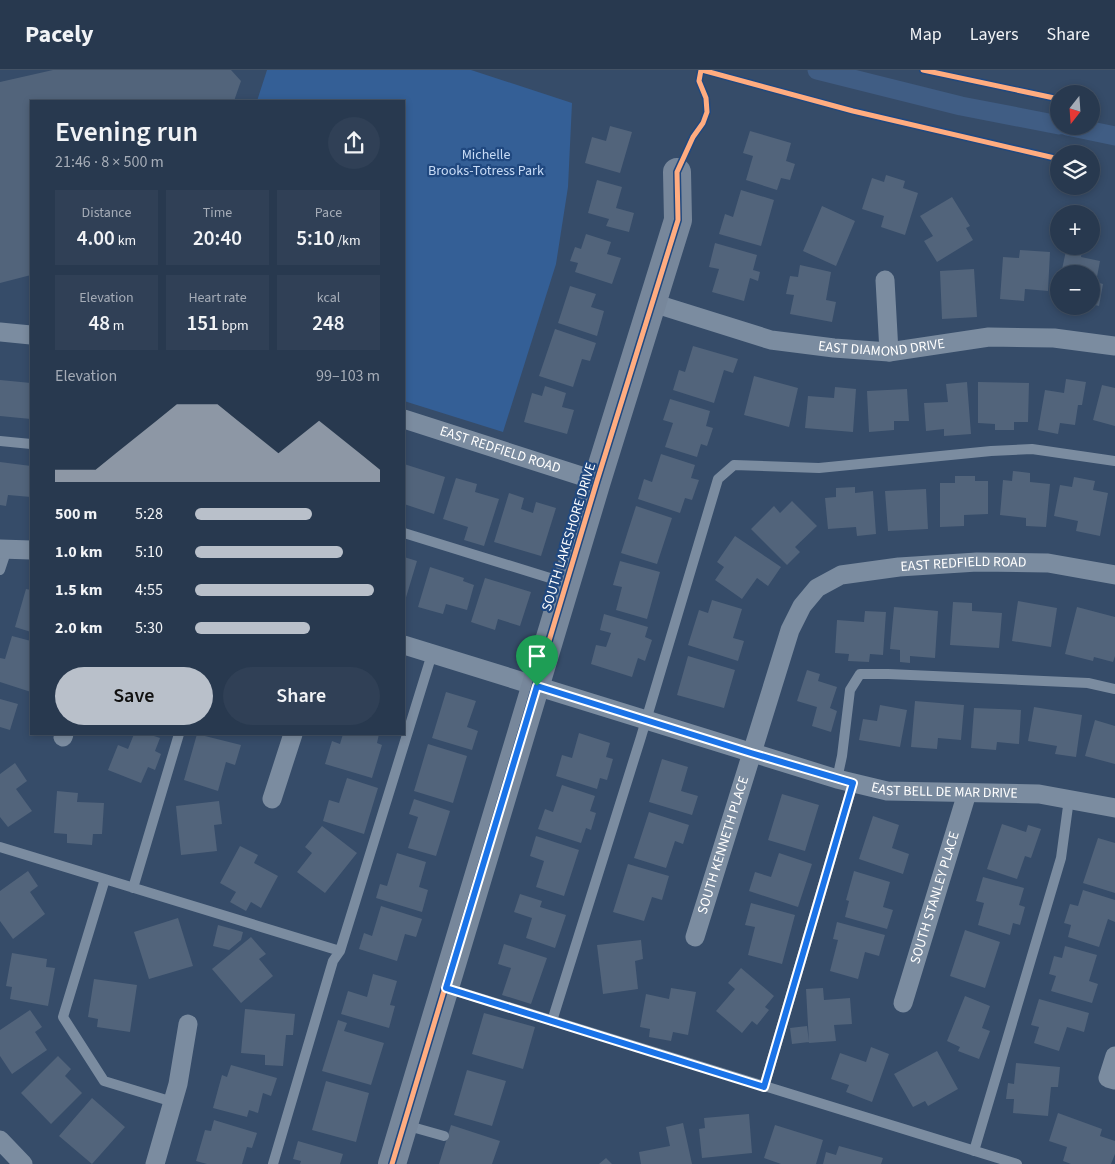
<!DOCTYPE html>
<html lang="en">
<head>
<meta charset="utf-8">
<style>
	:root { --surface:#28394f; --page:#304056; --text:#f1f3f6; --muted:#a5acb7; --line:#445366; --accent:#b9c0ca }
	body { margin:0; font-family:"Source Sans 3",sans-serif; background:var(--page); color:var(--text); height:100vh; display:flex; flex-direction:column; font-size:19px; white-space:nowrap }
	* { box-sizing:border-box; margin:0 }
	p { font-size:16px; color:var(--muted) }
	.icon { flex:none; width:28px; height:28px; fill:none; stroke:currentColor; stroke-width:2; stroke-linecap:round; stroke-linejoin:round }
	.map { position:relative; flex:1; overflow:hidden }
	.drawer { position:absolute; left:30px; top:30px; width:375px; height:635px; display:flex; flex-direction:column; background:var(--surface); border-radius:0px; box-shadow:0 2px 8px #0003,0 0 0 1px var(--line) }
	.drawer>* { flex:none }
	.needle { width:32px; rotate:197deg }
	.tools { position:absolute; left:1050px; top:15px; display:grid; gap:10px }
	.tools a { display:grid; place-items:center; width:50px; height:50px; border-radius:50%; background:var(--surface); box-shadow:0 2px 8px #0003,0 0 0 1px var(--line); font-size:25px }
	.pin { position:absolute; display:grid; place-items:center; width:42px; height:42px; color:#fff; margin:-51px -21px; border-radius:50% 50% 50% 0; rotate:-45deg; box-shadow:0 0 5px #0007 }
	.pin .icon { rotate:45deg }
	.round { display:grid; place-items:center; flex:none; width:52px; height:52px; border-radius:26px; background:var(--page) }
	.overview { display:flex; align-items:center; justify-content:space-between; height:85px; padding:0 25px }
	h1 { font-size:28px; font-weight:600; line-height:38px }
	.metrics { display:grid; grid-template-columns:repeat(3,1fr); gap:8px; height:85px; padding:5px 25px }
	.metrics div { display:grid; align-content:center; border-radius:0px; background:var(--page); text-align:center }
	.metrics b { font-size:21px; font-weight:600 }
	.metrics small { font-size:14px; font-weight:400 }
	.metrics p { font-size:14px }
	.chart { height:140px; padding:10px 25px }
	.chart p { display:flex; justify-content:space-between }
	.chart svg { width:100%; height:90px; margin-top:5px; fill:var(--accent); opacity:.7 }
	.cta { display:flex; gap:10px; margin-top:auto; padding:10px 25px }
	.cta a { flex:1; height:58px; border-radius:30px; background:var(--accent); color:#111; font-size:20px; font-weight:600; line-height:58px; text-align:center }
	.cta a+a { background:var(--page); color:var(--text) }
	ul { padding:0 25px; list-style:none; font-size:16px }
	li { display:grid; grid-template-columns:80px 60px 1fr; align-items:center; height:38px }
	li i { height:12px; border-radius:6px; background:var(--accent) }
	header { display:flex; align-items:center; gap:30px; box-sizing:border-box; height:70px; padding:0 25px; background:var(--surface); border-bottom:1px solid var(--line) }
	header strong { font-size:24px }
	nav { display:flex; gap:28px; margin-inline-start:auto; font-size:18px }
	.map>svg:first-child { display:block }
	.green { fill:#345f96 }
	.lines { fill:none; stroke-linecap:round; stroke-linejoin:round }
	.canal { stroke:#405d84; stroke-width:19 }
	.building { fill:#52647b }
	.lane { stroke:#7b8ca0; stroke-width:10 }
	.street { stroke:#7b8ca0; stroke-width:19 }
	.secondary { stroke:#77879b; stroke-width:28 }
	.cycleway-casing { stroke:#20487f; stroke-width:8 }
	.cycleway { stroke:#ffac80; stroke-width:5 }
	.route-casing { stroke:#fff; stroke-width:10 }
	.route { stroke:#1a73e8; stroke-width:6 }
	.labels { text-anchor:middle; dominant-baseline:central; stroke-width:4.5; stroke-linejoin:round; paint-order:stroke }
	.park-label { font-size:14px; fill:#c9dcf6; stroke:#20487f }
	.street-label { font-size:14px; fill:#fff; stroke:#20487f }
</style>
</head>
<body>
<header>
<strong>Pacely</strong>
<nav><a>Map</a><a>Layers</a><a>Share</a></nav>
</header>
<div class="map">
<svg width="1115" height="1094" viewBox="0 0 1115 1094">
	<rect width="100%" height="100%" fill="#364c69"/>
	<path class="green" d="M267,0H471L572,33L568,117L556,194L503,362L404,331V31H257Z"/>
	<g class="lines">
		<path class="canal" d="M817,0L961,36L1059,55
			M1067,56L1115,66"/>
	</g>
	<path class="building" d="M53,0H231L241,11L234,31H31V205L0,213V12Z
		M610,56L632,62L620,103L585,93L592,67L606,71Z
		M750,61L791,73L786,91L795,94L790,110L781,108L777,120L746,110L753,86L743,83Z
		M886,105L905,111L903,118L918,123L905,165L881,157L884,146L862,139L872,108L884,112Z
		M597,110L622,117L616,138L634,143L629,162L606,156L609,149L588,143Z
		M741,120L774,130L761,176L719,164L725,144L733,147Z
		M952,127L970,156L966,158L973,170L937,192L924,171L933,166L920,146Z
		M822,136L855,151L836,196L803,181Z
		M586,164L611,172L607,184L621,188L612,214L575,202L578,193L570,191L575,177L581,179Z
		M715,173L757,185L753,200L760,202L758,211L750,208L744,231L712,222L719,199L709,197Z
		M1067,176H1083L1081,187L1100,191L1096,212L1103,214L1099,236L1091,234V204H1061Z
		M1020,180L1050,182L1048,221L1025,219L1024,231L1000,229L1003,187L1019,188Z
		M800,195L831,202L826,230L836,232L832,252L790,244L794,225L786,224L790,206L798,207Z
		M974,199L977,247L942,249L940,201Z
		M570,216L596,224L591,237L604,241L597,266L558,253Z
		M555,259L596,273L590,291L582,289L573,317L539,306Z
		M693,276L738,289L733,303L724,300L714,333L673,320L679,300L685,302Z
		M754,306L798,318L789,357L744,345Z
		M1066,309L1086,312L1082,335H1078L1075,355L1060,353L1058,364L1038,360L1045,320L1064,323Z
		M0,310L31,313V349L0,346Z
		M967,312L971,364L944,366V359L926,361L924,333L948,332L946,314Z
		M978,312L1029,313L1028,352H1014V360H995V354L978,353Z
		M1102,315L1115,318V356L1093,350Z
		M545,316L566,323L562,337L574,340L567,364L524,352L532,323L542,326Z
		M835,317L856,319L853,362L805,358L808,326L834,328Z
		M907,319L909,351H894V360L869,362L867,321Z
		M670,329L710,341L706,356L713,358L707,376L701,374L697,387L665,377L673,353L663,350Z
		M661,384L695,395L691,408L699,410L692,430L685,428L680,443L638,429L644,409L652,412Z
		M0,392L31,396V427L8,425L6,436L0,435Z
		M404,394L445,407L434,444L404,434Z
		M1013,401L1030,403V412L1050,414L1046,457L1026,456V448L1000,445L1003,410L1012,411Z
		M955,406H975V411H988V444L964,445V456L940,457V413H955Z
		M1074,407L1095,411L1093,420L1108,423L1100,466L1076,461L1078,451L1054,446L1060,415L1072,417Z
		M456,408L477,414L475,422L499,429L484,476L464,470L468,457L443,449Z
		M855,417V423L873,421L876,464L857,466L856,457L828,459L825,428L836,427V418Z
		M926,419L928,459L888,461L885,421Z
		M509,423L524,428L521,439L533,443L536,432L556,438L541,486L494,472Z
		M792,431L817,456L795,477L800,482L787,495L751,459L774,436L780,443Z
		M636,436L672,448L657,494L621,483Z
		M735,466L781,497L768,516L757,508L742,529L715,510L724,497L717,492Z
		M404,487L417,491L404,534Z
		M620,491L660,502L647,549L616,540L622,517L613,515Z
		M430,497L464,508L463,511L474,515L467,540L446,534L443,544L418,537Z
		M485,508L531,522L520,556L498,549L495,560L471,552Z
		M26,519L31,520V562L15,557Z
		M712,530L742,539L733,568L744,571L738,591L688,575L699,540L708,543Z
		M1018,531L1057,538L1051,577L1012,571Z
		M953,532L972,533V541L1002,543L999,578L950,575Z
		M894,537L938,541L935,588L910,586V593L900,592V580L890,579Z
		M1077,537L1115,547V586L1113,592L1094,587L1093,591L1065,584Z
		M865,541L886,542L883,585L870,584L869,592L848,591L849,584L835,583L837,550L864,552Z
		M604,544L648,557L645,567L652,570L645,591L638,588L632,607L591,594L596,575L606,577L611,563L600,560Z
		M12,566L31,571V622L0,612V588L5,589Z
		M688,586L735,600L724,638L677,625Z
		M807,600L820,604L818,611L837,617L830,638L837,641L831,662L812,656L817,637L797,631Z
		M446,622L476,631L467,657L478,661L472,680L432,668Z
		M0,629L18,634L10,660L0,657Z
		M915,631L964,635L961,670L938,668L937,679L911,677Z
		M880,635L907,640L900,677L859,670L863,649L877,651Z
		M1034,637L1082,645L1076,687L1055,684L1057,676L1028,671Z
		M974,638L1021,640L1019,674L997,672L996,680L971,678Z
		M1095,650L1115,656V694L1085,686Z
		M579,663L610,673L606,687L613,689L607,710L600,708L597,719L556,706L562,685L572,688Z
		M134,664H148L160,668L155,681L161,684L155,700L148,697L141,713L108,700L118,675L128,679Z
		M197,664L241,675L235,695L226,692L218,721L184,710Z
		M343,664H379L377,673L382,675L372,708L325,694L332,671L340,674Z
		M428,674L467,686L453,733L414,721Z
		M662,689L688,697L681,721L698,726L692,745L649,732Z
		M15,693L27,711L16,719L32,741L8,757L0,747V704Z
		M347,708L378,718L364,764L323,751L329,730L339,733Z
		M562,715L595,726L590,741L596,743L591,760L586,758L581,773L538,759L545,739L553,742Z
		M57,721L78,723L77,732L104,733L102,764H93L92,775L67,773V764L54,763Z
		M782,724L819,735L805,781L768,770Z
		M414,729L450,741L436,786L408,778L418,747L409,744Z
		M219,731L222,754L214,755L217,781L181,785L176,736Z
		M649,742L689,755L683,774L675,771L666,798L634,788Z
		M873,746L899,755L892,778L909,784L903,804L859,789Z
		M1002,754L1026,762L1028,755L1041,759L1031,788L1025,786L1017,809L987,799Z
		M322,756L357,783L325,823L297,802L312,783L305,777Z
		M536,766L579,780L564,826L536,817L544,791L530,786Z
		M1098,768L1115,773V823L1083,813Z
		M240,776L258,785L254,793L278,806L261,838L251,832L246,841L230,832L236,822L220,813Z
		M397,783L426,792L419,817L428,820L422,842L376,828L380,814L387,816Z
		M779,783L812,794L798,837L749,821L755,802L771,807Z
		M628,794L669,806L662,830L652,827L644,851L613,842Z
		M28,801L38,816L30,822L45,844L13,869L0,851V821Z
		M854,801L890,812L883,837L893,840L887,859L845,847L849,831L846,830Z
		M983,807L1024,818L1019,835L1025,837L1020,855L1013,853L1010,865L978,855L984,833L976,831Z
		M1083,820L1115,830V852L1108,849L1099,877L1068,867L1071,855L1064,853L1070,834L1078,836Z
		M520,824L542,831L540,837L566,845L555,878L526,868L532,848L514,842Z
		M751,833L795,845L782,894L748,885L755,857L745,855Z
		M381,836L422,849L416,867L405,864L397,891L359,879L364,863L372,866Z
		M178,848L193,896L149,909L134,862Z
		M837,852L885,865L879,886L865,882L858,909L830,901L838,870L833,869Z
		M218,855L243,862L241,870L229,880L213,876Z
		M965,860L1000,872L985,918L950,906Z
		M251,867L266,884L259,889L273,906L241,933L212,899Z
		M641,870L643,889L635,891L638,919L603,924L597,875Z
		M504,874L547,888L531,934L502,925L511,898L498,894Z
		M1065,876L1097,885L1089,911L1098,914L1092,933L1051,921L1056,906L1049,904L1054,886L1062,888Z
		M12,883L47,889L46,897L55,898L48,936L10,929L12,917L6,916Z
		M741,898L774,926L765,937L769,940L757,955L752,951L742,963L716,941L735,919L728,913Z
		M373,904L397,911L390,935L395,936L389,958L341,944L348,921L367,927Z
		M94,909L137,915L130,962L97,957L98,949L88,947Z
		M671,918L696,922L688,965L673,962L671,971L649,967L650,959L640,957L646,924L669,929Z
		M823,918L824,930L850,928L852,954L834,955L836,971L809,973L806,919Z
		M965,926L990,936L982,958L990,961L979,989L958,981L960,977L947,971Z
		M1039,929L1089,943L1084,962L1067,957L1059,981L1034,973L1039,957L1031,955Z
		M245,939L295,944L293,965H286L283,996L265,995V985L241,983Z
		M30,940L42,957L35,962L47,980L12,1004L0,986V960Z
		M484,943L535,957L523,999L472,984Z
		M338,950L347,953L344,961L384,973L371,1015L322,1001Z
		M807,956L809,972L792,974L790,958Z
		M871,977L889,984L872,1032L846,1022L849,1015L831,1009L840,983L866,992Z
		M937,981L958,1019L928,1036L925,1031L913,1037L894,1004Z
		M58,986L71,999L65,1006L82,1023L51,1054L21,1023Z
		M1016,993L1060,997L1058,1017H1051L1048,1046L1013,1043L1014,1029H1006L1008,1013L1014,1014Z
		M231,995L277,1008L271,1026L263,1023L258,1043L249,1040L247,1047L213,1038L222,1005L227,1007Z
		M467,1000L506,1011L492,1056L454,1045Z
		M326,1011L369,1023L356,1072L312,1060Z
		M92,1028L125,1057L92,1094L59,1066Z
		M1058,1043L1102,1059L1100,1066L1115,1071V1084L1111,1094H1071L1063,1091L1067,1077L1049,1071Z
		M749,1044L752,1083L702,1088L699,1059L705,1058L704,1048Z
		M214,1050L257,1063L252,1078L247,1077L242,1094H207L196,1091L205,1060L211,1061Z
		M683,1053L692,1094H641L639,1082L670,1076L666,1057Z
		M451,1055L500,1071L492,1094H439Z
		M775,1055L823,1070L816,1094H781L764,1088Z
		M298,1071L343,1084L340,1094H300L301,1091L293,1089Z
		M839,1076L883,1088L881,1094H823L826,1082L836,1085Z
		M606,1088L612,1094H599Z"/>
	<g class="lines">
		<path class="lane" d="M0,371L31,374
			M404,463L566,513
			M0,500L7,479
			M837,709L842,686L850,620L860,604H888L1088,613L1115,619
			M0,777L340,881
			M105,809L63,947L104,1011L173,1032
			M133,818L179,664
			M447,918L1017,1094
			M552,951L641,667L718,409L734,395L819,398L991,381L1032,379L1115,391
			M764,1017L853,713
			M405,1055L444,1066
			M974,1081L1061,788L1069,729
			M273,1094L333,891L340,881L432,584"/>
		<g class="street">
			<path d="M885,210L889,282"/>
			<path id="s1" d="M653,233L771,270L834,278L889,282L989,267L1054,268L1115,276"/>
			<path d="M0,262L31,265"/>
			<path id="s2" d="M404,349L597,411"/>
			<path d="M0,479L31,480"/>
			<path id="s3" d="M404,575L837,709L887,721L1039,724L1115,738"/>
			<path d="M63,667L64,664"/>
			<path d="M272,729L293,664"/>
			<path id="s4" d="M695,867L790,560L802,536L817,518L841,505L899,497L977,492L1048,493L1115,505"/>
			<path id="s5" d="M903,933L967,723"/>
			<path d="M1115,986L1108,1008L1115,1010"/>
			<path d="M0,1070L23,1094"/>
			<path d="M155,1094L178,1014L188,954"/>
		</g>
		<path class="secondary" d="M392,1094L597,411L678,150L677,102"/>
		<g class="cycleway-casing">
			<path id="cycleway" d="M702,0L853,41L1059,89
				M923,0L1059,29
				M392,1094L597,411L678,150L677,102L693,67L703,53L707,42L706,28L699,11L701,0"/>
		</g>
		<use href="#cycleway" class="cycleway"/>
	</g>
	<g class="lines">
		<g class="route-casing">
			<path id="route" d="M537,616L751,683L853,713L764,1017L446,918Z"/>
		</g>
		<use href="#route" class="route"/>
	</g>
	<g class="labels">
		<g class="park-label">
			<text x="486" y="85">Michelle<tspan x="486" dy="16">Brooks-Totress Park</tspan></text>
		</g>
		<g class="street-label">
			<text stroke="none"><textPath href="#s1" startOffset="235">EAST DIAMOND DRIVE</textPath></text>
			<text stroke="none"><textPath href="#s2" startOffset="101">EAST REDFIELD ROAD</textPath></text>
			<text transform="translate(569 467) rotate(-73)">SOUTH LAKESHORE DRIVE</text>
			<text stroke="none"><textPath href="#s4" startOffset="522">EAST REDFIELD ROAD</textPath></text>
			<text stroke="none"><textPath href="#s3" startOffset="562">EAST BELL DE MAR DRIVE</textPath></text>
			<text stroke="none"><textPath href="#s4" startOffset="96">SOUTH KENNETH PLACE</textPath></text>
			<text stroke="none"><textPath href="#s5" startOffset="110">SOUTH STANLEY PLACE</textPath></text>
		</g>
	</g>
</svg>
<div class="tools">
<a><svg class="needle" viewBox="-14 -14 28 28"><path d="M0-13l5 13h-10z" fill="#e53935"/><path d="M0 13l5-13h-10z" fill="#a5acb7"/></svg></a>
<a><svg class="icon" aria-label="layers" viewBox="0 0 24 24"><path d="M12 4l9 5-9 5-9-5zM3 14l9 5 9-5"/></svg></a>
<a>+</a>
<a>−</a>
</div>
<div class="pin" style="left:537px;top:616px;background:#1e9e55"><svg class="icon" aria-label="arrive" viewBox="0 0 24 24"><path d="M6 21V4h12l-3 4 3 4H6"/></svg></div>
<section class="drawer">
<div class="overview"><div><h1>Evening run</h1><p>21:46 · 8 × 500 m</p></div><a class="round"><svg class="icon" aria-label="share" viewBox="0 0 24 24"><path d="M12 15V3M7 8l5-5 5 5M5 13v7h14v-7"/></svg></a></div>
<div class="metrics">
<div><p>Distance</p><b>4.00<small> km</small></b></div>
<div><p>Time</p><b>20:40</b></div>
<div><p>Pace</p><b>5:10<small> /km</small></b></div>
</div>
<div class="metrics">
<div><p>Elevation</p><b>48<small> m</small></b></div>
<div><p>Heart rate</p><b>151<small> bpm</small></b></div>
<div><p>kcal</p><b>248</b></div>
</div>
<div class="chart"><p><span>Elevation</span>99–103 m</p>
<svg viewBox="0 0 160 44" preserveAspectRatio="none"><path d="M0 44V38L10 38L20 38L30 30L40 22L50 14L60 6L70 6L80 6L90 14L100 22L110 30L120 22L130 14L140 22L150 30L160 38V44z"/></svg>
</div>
<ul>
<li><b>500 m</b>5:28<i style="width:63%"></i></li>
<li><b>1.0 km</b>5:10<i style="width:80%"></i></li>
<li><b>1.5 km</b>4:55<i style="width:97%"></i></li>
<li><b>2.0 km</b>5:30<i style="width:62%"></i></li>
</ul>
<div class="cta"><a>Save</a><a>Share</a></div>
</section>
</div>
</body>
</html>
